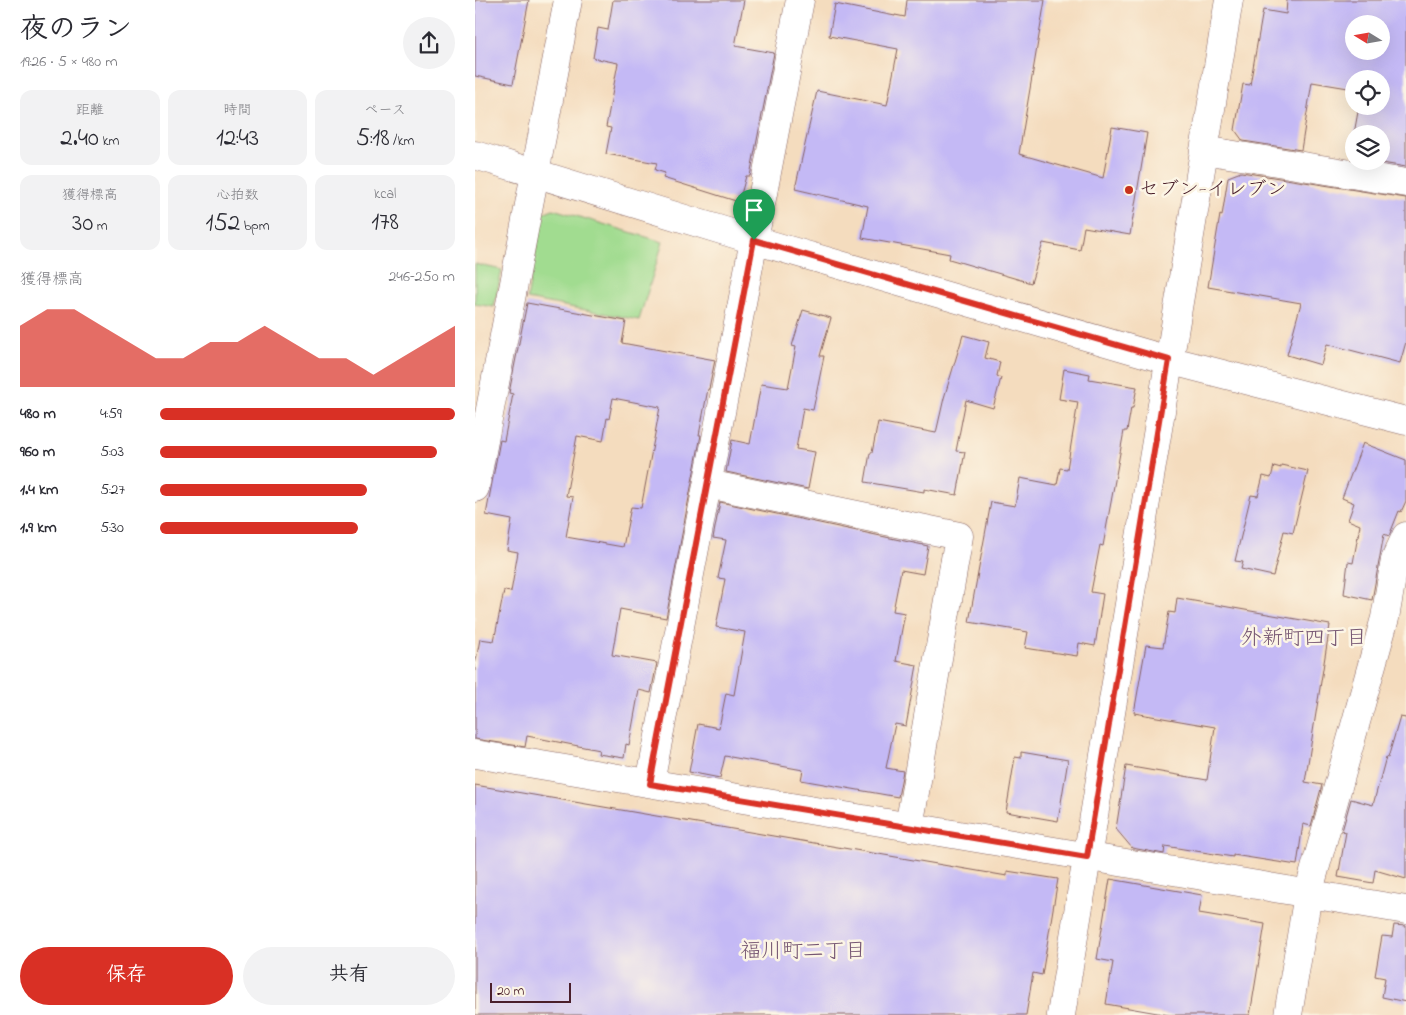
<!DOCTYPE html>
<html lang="ja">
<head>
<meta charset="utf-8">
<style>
	:root { --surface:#fff; --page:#f2f2f3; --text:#2b2b33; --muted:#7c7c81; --accent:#d93025 }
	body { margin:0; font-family:"Indie Flower","Klee One",sans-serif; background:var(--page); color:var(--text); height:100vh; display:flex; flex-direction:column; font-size:19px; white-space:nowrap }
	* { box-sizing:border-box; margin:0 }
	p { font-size:16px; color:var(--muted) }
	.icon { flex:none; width:28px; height:28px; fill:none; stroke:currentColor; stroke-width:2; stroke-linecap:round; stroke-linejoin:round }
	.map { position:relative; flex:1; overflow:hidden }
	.details { display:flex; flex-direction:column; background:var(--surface); width:475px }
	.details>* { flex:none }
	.needle { width:32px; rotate:281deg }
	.fabs { position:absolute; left:870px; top:15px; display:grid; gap:10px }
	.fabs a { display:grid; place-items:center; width:45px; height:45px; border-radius:50%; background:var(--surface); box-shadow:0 5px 20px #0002; font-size:25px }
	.scale { position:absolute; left:15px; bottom:12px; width:81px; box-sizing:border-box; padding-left:5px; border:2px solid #4a1f2b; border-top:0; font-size:14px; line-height:18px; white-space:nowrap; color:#4a1f2b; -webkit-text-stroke:4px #fcf5e5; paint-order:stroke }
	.pin { position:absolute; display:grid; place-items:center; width:42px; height:42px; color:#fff; margin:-51px -21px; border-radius:50% 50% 50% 0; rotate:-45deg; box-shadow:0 0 5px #0007 }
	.pin .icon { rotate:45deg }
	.round { display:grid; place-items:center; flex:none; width:52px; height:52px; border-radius:26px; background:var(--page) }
	.overview { display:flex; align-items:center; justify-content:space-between; height:85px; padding:0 20px }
	h1 { font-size:28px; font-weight:600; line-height:38px }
	.metrics { display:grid; grid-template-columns:repeat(3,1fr); gap:8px; height:85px; padding:5px 20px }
	.metrics div { display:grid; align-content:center; border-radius:12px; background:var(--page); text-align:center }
	.metrics b { font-size:25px; font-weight:600 }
	.metrics small { font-size:14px; font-weight:400 }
	.metrics p { font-size:14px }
	.chart { height:140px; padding:10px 20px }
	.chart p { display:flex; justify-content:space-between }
	.chart svg { width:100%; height:90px; margin-top:5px; fill:var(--accent); opacity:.7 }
	.cta { display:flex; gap:10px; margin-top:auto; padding:10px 20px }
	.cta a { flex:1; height:58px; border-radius:30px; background:var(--accent); color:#fff; font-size:20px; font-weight:600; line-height:58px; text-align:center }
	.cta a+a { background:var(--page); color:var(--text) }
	ul { padding:0 20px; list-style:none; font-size:16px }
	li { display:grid; grid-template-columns:80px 60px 1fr; align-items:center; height:38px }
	li i { height:12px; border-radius:6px; background:var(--accent) }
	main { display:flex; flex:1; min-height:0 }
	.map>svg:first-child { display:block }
	.green { fill:#a1dc90; stroke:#767e5e }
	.building { fill:#c4b9f5; fill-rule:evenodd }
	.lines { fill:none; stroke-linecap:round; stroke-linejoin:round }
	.minor-casing { stroke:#86615e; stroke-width:29 }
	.minor { stroke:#fff; stroke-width:28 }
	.route-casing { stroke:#fff; stroke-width:10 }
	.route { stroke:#d93025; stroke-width:6 }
	.poi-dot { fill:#c8321e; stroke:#fcf5e5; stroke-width:2 }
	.labels { text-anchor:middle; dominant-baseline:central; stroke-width:5; stroke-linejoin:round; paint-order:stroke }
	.poi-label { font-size:20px; fill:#4a1f2b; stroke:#fcf5e5; text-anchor:start }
	.neighbourhood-label { font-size:21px; fill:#755572; stroke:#fcf5e5 }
</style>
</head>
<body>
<main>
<section class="details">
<div class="overview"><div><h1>夜のラン</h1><p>19:26 · 5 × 480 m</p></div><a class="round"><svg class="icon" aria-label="share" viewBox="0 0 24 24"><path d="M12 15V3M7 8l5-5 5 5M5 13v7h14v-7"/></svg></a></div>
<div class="metrics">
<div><p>距離</p><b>2.40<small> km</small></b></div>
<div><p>時間</p><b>12:43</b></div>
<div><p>ペース</p><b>5:18<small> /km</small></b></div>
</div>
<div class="metrics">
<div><p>獲得標高</p><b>30<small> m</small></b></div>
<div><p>心拍数</p><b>152<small> bpm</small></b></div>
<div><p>kcal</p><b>178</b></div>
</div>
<div class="chart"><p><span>獲得標高</span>246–250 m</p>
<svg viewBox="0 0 160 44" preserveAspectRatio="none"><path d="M0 44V14L10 6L20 6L30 14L40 22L50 30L60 30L70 22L80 22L90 14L100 22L110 30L120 30L130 38L140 30L150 22L160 14V44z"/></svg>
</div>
<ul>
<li><b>480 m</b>4:59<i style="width:100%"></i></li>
<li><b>960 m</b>5:03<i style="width:94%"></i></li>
<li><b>1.4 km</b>5:27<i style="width:70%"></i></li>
<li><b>1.9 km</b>5:30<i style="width:67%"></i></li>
</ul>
<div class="cta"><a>保存</a><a>共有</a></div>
</section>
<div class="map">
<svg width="931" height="1015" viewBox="0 0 931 1015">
	<rect width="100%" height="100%" fill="#fcf5e5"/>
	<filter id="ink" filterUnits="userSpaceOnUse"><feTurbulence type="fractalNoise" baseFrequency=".02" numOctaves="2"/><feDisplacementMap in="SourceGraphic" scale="10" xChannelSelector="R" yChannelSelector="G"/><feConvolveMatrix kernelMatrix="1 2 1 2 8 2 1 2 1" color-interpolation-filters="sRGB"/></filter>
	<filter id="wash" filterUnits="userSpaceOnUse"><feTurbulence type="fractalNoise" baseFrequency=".0096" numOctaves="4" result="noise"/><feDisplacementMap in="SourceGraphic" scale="20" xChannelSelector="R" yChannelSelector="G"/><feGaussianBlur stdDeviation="1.12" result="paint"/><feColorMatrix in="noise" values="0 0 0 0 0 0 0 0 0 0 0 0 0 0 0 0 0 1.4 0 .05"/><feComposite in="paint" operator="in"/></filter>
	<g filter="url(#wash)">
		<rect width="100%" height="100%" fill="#f4dcbe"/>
		<path class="green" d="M78,209L188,242L164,320L52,299L68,213Z
			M0,264L27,270L19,307L0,304Z"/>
		<g id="blocks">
			<path class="building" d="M0,0H54L38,84L0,76Z
				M138,0H269L260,46L299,53L275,176H271L264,202L188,178L190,173L180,170L182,163L131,154L136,128L131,127L143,63L118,58L123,28L133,30Z
				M432,0H570L544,154L628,178L637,127L672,133L655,235L609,227L605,250L568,243L556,283L474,259L475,254L387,238L393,206L320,189L342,91L412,105L423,49L354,36L360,4L420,16V15L430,17Z
				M812,0H931V167L895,161H906V134H879L884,106H906V79H879V89L837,82L826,150L768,141L760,130L768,84L775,85L788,10L811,14ZM879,24H906V51H879Z
				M766,172L931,198V342L925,363L852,344L846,365L812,355L826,303L733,287L745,215L747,216L753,177Z
				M52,303L151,321L147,343L240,360L234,389H233L224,435H226L191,618L145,609L137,655L182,663L176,693L164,690L154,745L151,744L149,758L123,754L124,750L52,736L50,747L0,739V666L5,639L19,641L29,591L36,592L43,552L32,550L37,520L11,515L25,440L29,441L38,394L34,393ZM138,398L185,407L166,508L156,507L148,547L91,537L98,497L91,496L102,436L128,441L132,418L134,419Z
				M328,310L356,318L345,356H349L338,410L328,408L321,449L340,452L333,489L251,472L257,440L275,444L286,384L313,388L321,347L317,346Z
				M488,335L514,342L510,358L525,362L522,376L526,378L518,408L491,400L481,451L490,452L482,495L449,489V492L390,482L395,453H397L403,422L461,433L469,398Z
				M589,369L615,374L614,379L662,387L658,408H656L652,431H649L628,546L625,545L616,592L628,594L620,646L604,643L602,656L550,648L553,632L494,622L516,502L540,506L545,478L582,485L585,468L592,469L603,402L584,399Z
				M888,443L931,460V501L926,512L924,511L914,536L909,534L897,600L869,594L873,562L878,563L885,525L873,520L879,503L867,498Z
				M806,465L833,471L818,533L809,531L798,576L766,569L768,562L760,561L776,495L783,496L788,476L796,478L799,466L806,468Z
				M245,502L453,546L448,574L426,570L418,611L430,613L421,661L442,665L431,726L420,724L411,768L428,771L423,797L326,780L328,770L250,756L245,778L214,772L223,724L244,728L251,693L259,695L270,632L241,627L250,579L243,578L251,540L238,538Z
				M702,598L855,625L830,782L847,785L836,826L828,824L822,865L758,855V857L690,846L689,854L657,848L641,829L651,766L732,780L740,727L659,713L671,645L688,647L694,612L700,613Z
				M925,717L931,718V879L900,870L898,883L863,877L871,832L867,831L876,799L898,805L911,757L913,758Z
				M546,752L593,760L583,821L531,812L540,757L546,758Z
				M0,785L532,876V871L583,879L567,975L558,973L551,1015H0Z
				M635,879L727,895L724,913L790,924L775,1015H694L631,1004L638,962L622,959Z
				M919,925L931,926V1002L907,997L910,978L900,976L907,936L917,937Z"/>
		</g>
	</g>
	<g filter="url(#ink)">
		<use href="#blocks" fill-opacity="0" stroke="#86615e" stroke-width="1"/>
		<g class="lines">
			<g class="minor-casing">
				<path id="minor" d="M729,150L931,183
					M0,155L279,240L693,360L931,421
					M233,484L484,536L434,827
					M0,488L93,0
					M0,754L931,910
					M175,783L325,0
					M586,1015L754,0
					M813,1015L833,894L910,618L920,560L931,536"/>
			</g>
			<use href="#minor" class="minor"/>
		</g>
	</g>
	<g class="lines" filter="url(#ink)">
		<g class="route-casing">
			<path id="route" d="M279,240L694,360L612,857L175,784Z"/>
		</g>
		<use href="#route" class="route"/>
	</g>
	<circle class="poi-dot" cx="654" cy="190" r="5"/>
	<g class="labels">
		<g class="poi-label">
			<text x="664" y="190">セブン-イレブン</text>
		</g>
		<g class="neighbourhood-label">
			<text x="829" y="639">外新町四丁目</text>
			<text x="328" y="952">福川町二丁目</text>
		</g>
	</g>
</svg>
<div class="fabs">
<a><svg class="needle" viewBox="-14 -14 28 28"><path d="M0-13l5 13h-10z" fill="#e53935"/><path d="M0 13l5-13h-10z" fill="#7c7c81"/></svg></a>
<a><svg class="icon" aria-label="locate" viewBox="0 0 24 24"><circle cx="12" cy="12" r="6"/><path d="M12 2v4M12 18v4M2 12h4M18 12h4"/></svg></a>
<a><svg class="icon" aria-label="layers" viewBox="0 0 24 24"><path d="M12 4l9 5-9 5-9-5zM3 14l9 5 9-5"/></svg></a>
</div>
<div class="scale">20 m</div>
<div class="pin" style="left:279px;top:240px;background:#1e9e55"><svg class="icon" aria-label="arrive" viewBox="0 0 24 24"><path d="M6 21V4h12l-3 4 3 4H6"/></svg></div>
</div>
</main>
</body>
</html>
